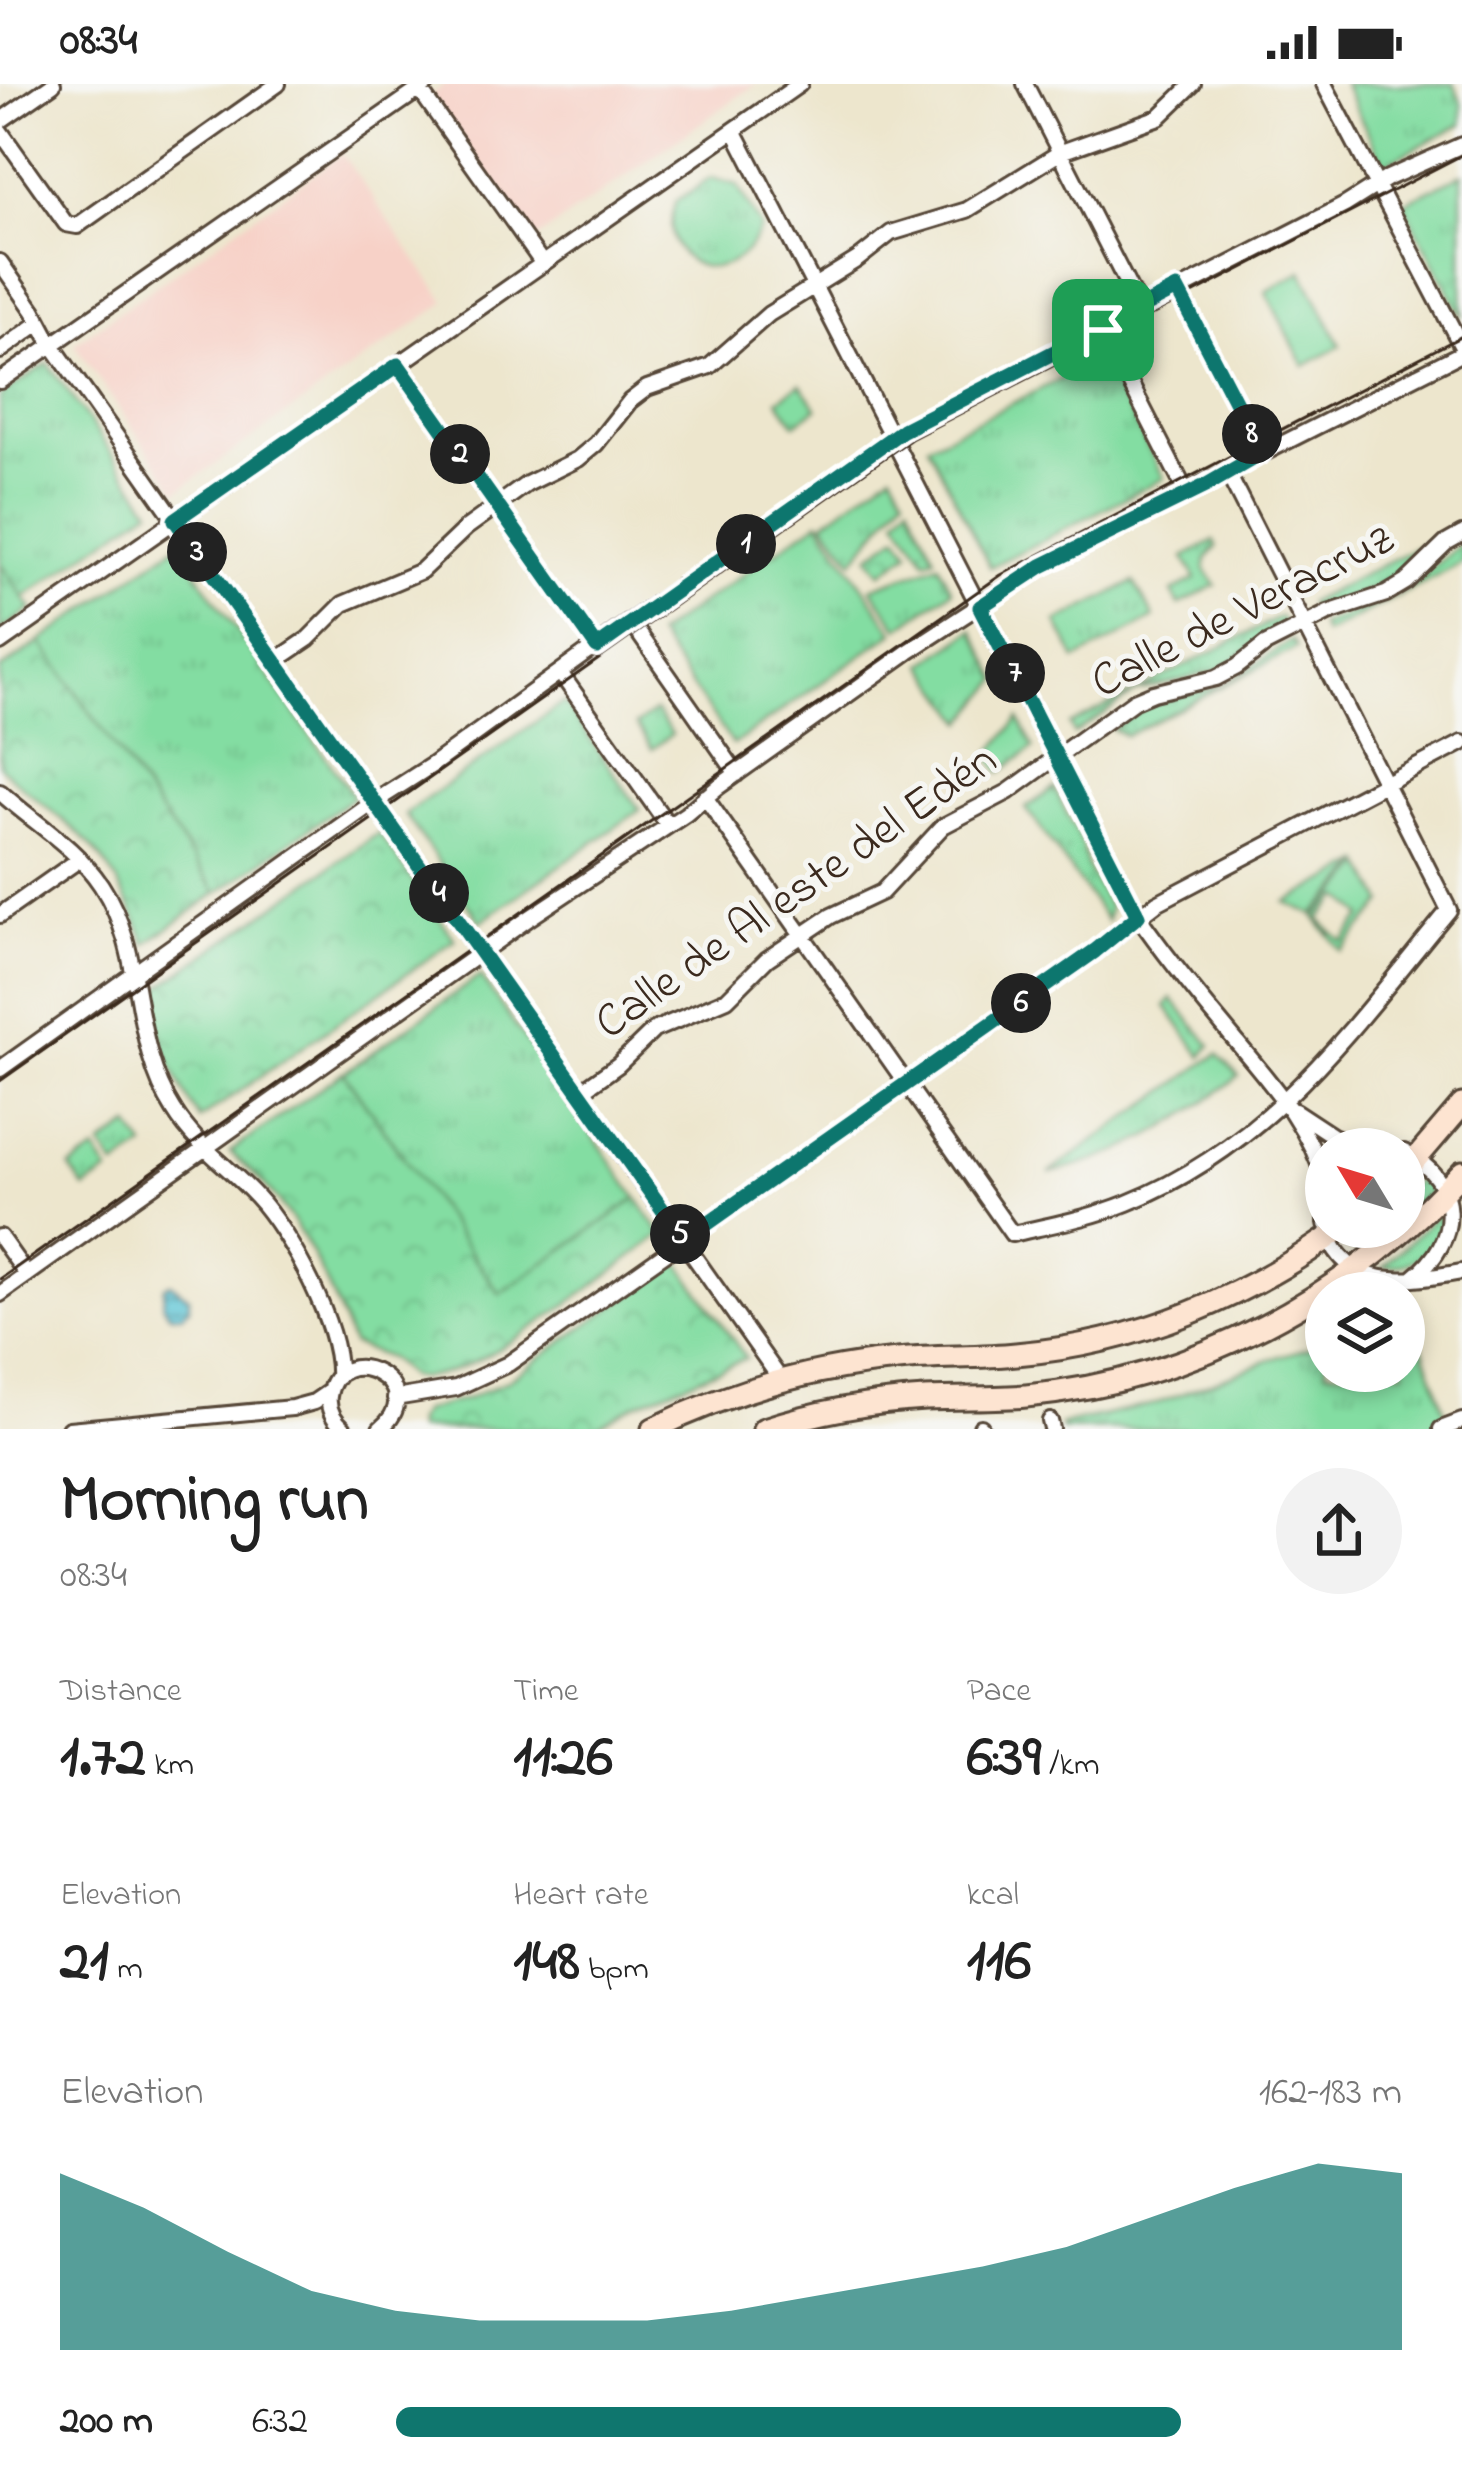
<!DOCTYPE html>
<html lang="en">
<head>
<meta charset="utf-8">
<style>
	:root { --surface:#fff; --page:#f2f2f2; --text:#222; --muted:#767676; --accent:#0f766e }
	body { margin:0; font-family:"Indie Flower",sans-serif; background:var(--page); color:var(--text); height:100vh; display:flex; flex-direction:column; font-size:45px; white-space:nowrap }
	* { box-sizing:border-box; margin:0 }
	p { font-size:39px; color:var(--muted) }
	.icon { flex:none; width:66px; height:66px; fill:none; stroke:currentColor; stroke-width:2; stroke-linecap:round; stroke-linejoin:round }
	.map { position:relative; height:1345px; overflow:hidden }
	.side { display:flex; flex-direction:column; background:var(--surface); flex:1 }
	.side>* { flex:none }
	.needle { width:78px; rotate:308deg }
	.fabs { position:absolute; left:1305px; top:1044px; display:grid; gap:24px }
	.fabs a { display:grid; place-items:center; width:120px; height:120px; border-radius:50%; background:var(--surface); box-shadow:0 6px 18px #0003; font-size:60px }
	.pin { position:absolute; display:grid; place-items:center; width:102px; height:102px; color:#fff; margin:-51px; border-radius:24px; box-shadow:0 6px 18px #0006 }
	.km { position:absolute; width:60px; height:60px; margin:-30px; border-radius:50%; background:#222; color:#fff; font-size:33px; line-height:60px; text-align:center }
	.round { display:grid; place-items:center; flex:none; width:126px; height:126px; border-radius:63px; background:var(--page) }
	.summary { display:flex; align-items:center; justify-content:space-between; height:204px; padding:0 60px }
	h1 { font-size:66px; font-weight:700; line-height:90px }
	.figures { display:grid; grid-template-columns:repeat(3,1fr); gap:18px; height:204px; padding:12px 60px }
	.figures div { display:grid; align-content:center }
	.figures b { font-size:60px; font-weight:700 }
	.figures small { font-size:33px; font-weight:400 }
	.figures p { font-size:33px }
	.chart { height:336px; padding:24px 60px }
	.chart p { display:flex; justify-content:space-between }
	.chart svg { width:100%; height:216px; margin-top:12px; fill:var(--accent); opacity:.7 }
	ul { padding:0 60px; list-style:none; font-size:39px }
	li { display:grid; grid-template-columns:192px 144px 1fr; align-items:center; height:90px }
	li i { height:30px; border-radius:15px; background:var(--accent) }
	.status { display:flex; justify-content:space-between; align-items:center; height:84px; padding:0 60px; background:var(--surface); direction:ltr }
	.status svg { height:33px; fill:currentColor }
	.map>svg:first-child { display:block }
	.built { fill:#f7d1c7 }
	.grass { fill:url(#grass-tufts); stroke:#5f8460; stroke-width:3 }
	.park { fill:url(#park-crowns); stroke:#5f8460; stroke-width:3 }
	.garden { fill:#83dda2; stroke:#5f8460; stroke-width:3 }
	.water { fill:url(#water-rules); stroke:#4a777a; stroke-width:3 }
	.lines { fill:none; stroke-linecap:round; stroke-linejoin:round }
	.street-casing { stroke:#564638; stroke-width:20 }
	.secondary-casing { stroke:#564638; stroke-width:27 }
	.street { stroke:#fff; stroke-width:14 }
	.secondary { stroke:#fde4d1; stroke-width:21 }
	.tram { stroke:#3b2a1e; stroke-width:3 }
	.route-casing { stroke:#fff; stroke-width:24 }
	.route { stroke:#0f766e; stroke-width:15 }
	.labels { text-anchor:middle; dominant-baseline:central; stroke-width:10; stroke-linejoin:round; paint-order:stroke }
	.street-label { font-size:48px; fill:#3b2a1e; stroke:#f6f6f2 }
</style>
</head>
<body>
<div class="status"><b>08:34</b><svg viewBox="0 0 49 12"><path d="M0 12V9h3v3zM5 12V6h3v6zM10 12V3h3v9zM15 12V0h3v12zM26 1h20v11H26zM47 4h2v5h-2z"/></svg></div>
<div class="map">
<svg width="1462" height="1345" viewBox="0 0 1462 1345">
	<defs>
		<pattern id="grass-tufts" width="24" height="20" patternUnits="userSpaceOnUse" patternTransform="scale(3)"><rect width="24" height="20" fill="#83dda2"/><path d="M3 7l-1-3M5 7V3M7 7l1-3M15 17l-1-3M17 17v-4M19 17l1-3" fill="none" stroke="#72be8b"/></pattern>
		<pattern id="park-crowns" width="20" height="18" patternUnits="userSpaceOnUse" patternTransform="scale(3)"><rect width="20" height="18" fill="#83dda2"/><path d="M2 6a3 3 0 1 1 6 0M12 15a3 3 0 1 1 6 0" fill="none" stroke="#72be8b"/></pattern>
		<pattern id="water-rules" width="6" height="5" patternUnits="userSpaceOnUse" patternTransform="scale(3)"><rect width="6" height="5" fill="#5ac4d5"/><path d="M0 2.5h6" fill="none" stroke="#4c9fac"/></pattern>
	</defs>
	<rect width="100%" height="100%" fill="#f6f6f2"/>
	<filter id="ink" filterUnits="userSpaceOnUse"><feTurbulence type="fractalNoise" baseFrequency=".00833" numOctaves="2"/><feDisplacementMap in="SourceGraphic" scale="24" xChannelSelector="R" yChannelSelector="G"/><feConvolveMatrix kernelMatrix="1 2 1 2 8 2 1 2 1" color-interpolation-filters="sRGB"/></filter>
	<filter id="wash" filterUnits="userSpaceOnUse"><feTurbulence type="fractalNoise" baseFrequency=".004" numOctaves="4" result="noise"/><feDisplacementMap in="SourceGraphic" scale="48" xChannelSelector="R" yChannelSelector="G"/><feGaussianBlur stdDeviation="2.7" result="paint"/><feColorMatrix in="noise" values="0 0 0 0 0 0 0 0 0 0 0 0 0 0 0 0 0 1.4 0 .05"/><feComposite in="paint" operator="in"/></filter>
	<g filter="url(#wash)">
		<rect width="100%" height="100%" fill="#ede6cd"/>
		<path class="built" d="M446,0H756L532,158L430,12Z
			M342,70L446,218L177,407L74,260Z"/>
		<path class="grass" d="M1343,0H1454L1462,20V40L1384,80Z
			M1462,90V233L1403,119Z
			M711,94L737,101L761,144C729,215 652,180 676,117Z
			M1101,275L1164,394L990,483L928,361Z
			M48,279L151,425L0,530V312Z
			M892,388L905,411L853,477L824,438Z
			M909,419L935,473L926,476L897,434Z
			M819,437L894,548L733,661L656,551Z
			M1462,440L1435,457L1392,497L1313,528L1308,519Z
			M1214,457L1217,463L1207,474L1205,485L1216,501L1179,521L1172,508L1196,495L1184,473Z
			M1462,459V479L1324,550L1320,541L1398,511Z
			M177,461L354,713L169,843L0,586Z
			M939,480L952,506L899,544L871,504Z
			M1134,498L1154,534L1076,576L1057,538Z
			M1280,533L1285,542L1217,587L1138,607L1074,650L1070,641Z
			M973,546L999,596L965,638L924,580Z
			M1292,556L1296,564L1126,652L1113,645L1151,619L1223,601Z
			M564,618L640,726L480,838L405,730Z
			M1019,635L1034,664L1000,688L989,671Z
			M1054,704L1081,757L1087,783L1109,824L1107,837L1026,724Z
			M1364,778L1313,831L1286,818Z
			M1364,781L1384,819L1341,867L1329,851L1332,848L1343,857L1363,832L1340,812L1319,835L1330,846L1327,849L1315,833Z
			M480,892L637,1114L633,1136L485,1246L294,1024Z
			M1172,915L1211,961L1202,973L1166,922Z
			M1218,970L1239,992C1183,1037 1120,1075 1049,1089Z
			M130,1042L145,1063L116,1083L101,1062Z
			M95,1067L109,1088L85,1105L70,1084Z
			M1422,1094L1434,1104L1404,1133V1105Z
			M1440,1128C1450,1161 1414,1184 1383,1183Z
			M1361,1143H1394L1357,1167L1345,1157Z
			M1416,1243L1448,1337L1425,1345H1062L1061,1341L1155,1320L1280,1272L1326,1259V1287H1404V1246Z"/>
		<path class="park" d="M800,300L817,324L795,340L778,316Z
			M898,451L910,468L881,489L869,472Z
			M0,479L32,525L0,547Z
			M41,558L217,809L146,860C130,818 111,779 78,749C52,726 24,707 0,682V586Z
			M655,627L672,650L652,665L636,641Z
			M379,749L455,856L200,1035C174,994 157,956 154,907Z
			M343,988L500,1210L637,1114L662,1151C611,1187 469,1305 409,1293L388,1274L352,1260C321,1182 296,1123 230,1068Z
			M678,1177L746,1274L635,1320L593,1345H416V1337L423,1327L469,1314L508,1296Z"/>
		<path class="garden" d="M1302,187L1341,262L1304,282L1266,208Z"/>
		<path class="water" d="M170,1199L189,1213V1224L182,1231L170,1230L163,1222L164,1203Z"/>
	</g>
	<g filter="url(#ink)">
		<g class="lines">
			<g class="street-casing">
				<path id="street" d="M1025,0L1140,225
					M1324,0L1462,263
					M419,5L543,180
					M0,37L53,0
					M734,46L1138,832C1165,871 1195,908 1225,944C1266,994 1309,1038 1326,1101
					M0,47L66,140L77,142L278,0
					M0,178L34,227L52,261L781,1296
					M1177,205L1262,369
					M1103,246L1187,410
					M0,267L39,239
					M398,281L597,563
					M0,297L427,0
					M631,538L737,690
					M0,559L800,0
					M274,578L308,555L343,520L421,487L466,444L527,400L578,375L596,360L630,317L647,304L710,282L769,230L858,175L891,149L967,126L1061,68L1159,33L1193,0
					M561,590L668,741
					M0,708C34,739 75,762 101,801C147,871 129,956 174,1026C196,1062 228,1082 256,1112C290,1148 341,1244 338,1293
					M705,713L1012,1150C1051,1141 1090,1134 1127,1119C1272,1061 1353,942 1449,826L1227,388
					M0,831L80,775
					M0,985L374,718L432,681L615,548L856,383L892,353L1345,121L1388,94L1462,61
					M580,1008L618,981L654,946L727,915L767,875L831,832L882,808L943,742L1008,708L1134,617L1153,609L1216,594L1237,583L1265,561L1328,529L1386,510L1406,498L1446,459L1462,450
					M1295,1027L1333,1052L1368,1065
					M1404,1068C1462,1096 1462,1156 1413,1194
					M1326,1122V1140
					M1327,1148C1348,1209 1412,1197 1462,1188
					M0,1153L27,1191
					M0,1210L528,835L686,730L718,703L908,568L1042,481L1462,269
					M395,1314L456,1304L508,1280L1095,867L1157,819L1462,659
					M1050,1337L1052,1345
					M981,1343V1345
					M69,1345L292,1324L314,1318L330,1307
					M344,1345C334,1336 327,1326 329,1312C338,1252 434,1300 380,1345
					M1441,1345L1462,1337"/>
			</g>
			<g class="secondary-casing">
				<path id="secondary" d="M1404,1089L1462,1021
					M653,1345C730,1307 813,1284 898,1276C937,1272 977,1274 1016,1270C1136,1260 1247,1214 1343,1143
					M764,1345C816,1328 871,1318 925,1315C959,1313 992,1315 1026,1312C1195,1296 1348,1214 1462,1088"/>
			</g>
			<use href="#street" class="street"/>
			<use href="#secondary" class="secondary"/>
			<path class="tram" d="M0,997L911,355L1462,71
				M0,1195L1001,491L1462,252"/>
		</g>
	</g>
	<g class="lines" filter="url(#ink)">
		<g class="route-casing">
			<path id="route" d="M1177,205L1262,369L1205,402L1042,482L980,523L1138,832L1095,867L684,1156L175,436L398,281L597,563L903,346Z"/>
		</g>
		<use href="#route" class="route"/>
	</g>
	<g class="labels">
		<g class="street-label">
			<text transform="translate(1243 528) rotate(-27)">Calle de Veracruz</text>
			<text transform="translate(797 809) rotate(-35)">Calle de Al este del Edén</text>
		</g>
	</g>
</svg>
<div class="fabs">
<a><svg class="needle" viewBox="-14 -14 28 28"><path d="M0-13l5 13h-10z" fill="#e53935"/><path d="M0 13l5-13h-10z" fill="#767676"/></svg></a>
<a><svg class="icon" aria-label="layers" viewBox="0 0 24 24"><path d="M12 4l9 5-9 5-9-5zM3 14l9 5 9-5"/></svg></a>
</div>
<div class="pin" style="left:1103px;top:246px;background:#1e9e55"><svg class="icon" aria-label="arrive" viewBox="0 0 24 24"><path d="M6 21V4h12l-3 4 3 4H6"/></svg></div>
<b class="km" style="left:746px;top:460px">1</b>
<b class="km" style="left:460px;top:370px">2</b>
<b class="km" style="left:197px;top:468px">3</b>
<b class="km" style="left:439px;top:809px">4</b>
<b class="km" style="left:680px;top:1150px">5</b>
<b class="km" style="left:1021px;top:919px">6</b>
<b class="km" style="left:1015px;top:589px">7</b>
<b class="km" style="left:1252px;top:350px">8</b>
</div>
<section class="side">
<div class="summary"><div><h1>Morning run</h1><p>08:34</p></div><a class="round"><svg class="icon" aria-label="share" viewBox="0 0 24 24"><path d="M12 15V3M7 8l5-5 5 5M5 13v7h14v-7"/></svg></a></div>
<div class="figures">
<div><p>Distance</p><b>1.72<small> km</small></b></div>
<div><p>Time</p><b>11:26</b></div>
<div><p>Pace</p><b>6:39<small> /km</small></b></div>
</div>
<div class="figures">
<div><p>Elevation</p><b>21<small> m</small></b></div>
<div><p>Heart rate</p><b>148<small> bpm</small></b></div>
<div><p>kcal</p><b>116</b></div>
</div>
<div class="chart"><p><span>Elevation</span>162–183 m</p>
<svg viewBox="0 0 160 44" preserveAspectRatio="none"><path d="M0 44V8L10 15L20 24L30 32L40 36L50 38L60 38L70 38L80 36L90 33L100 30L110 27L120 23L130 17L140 11L150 6L160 8V44z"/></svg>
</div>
<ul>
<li><b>200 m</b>6:32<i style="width:78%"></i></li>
</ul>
</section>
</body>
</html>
